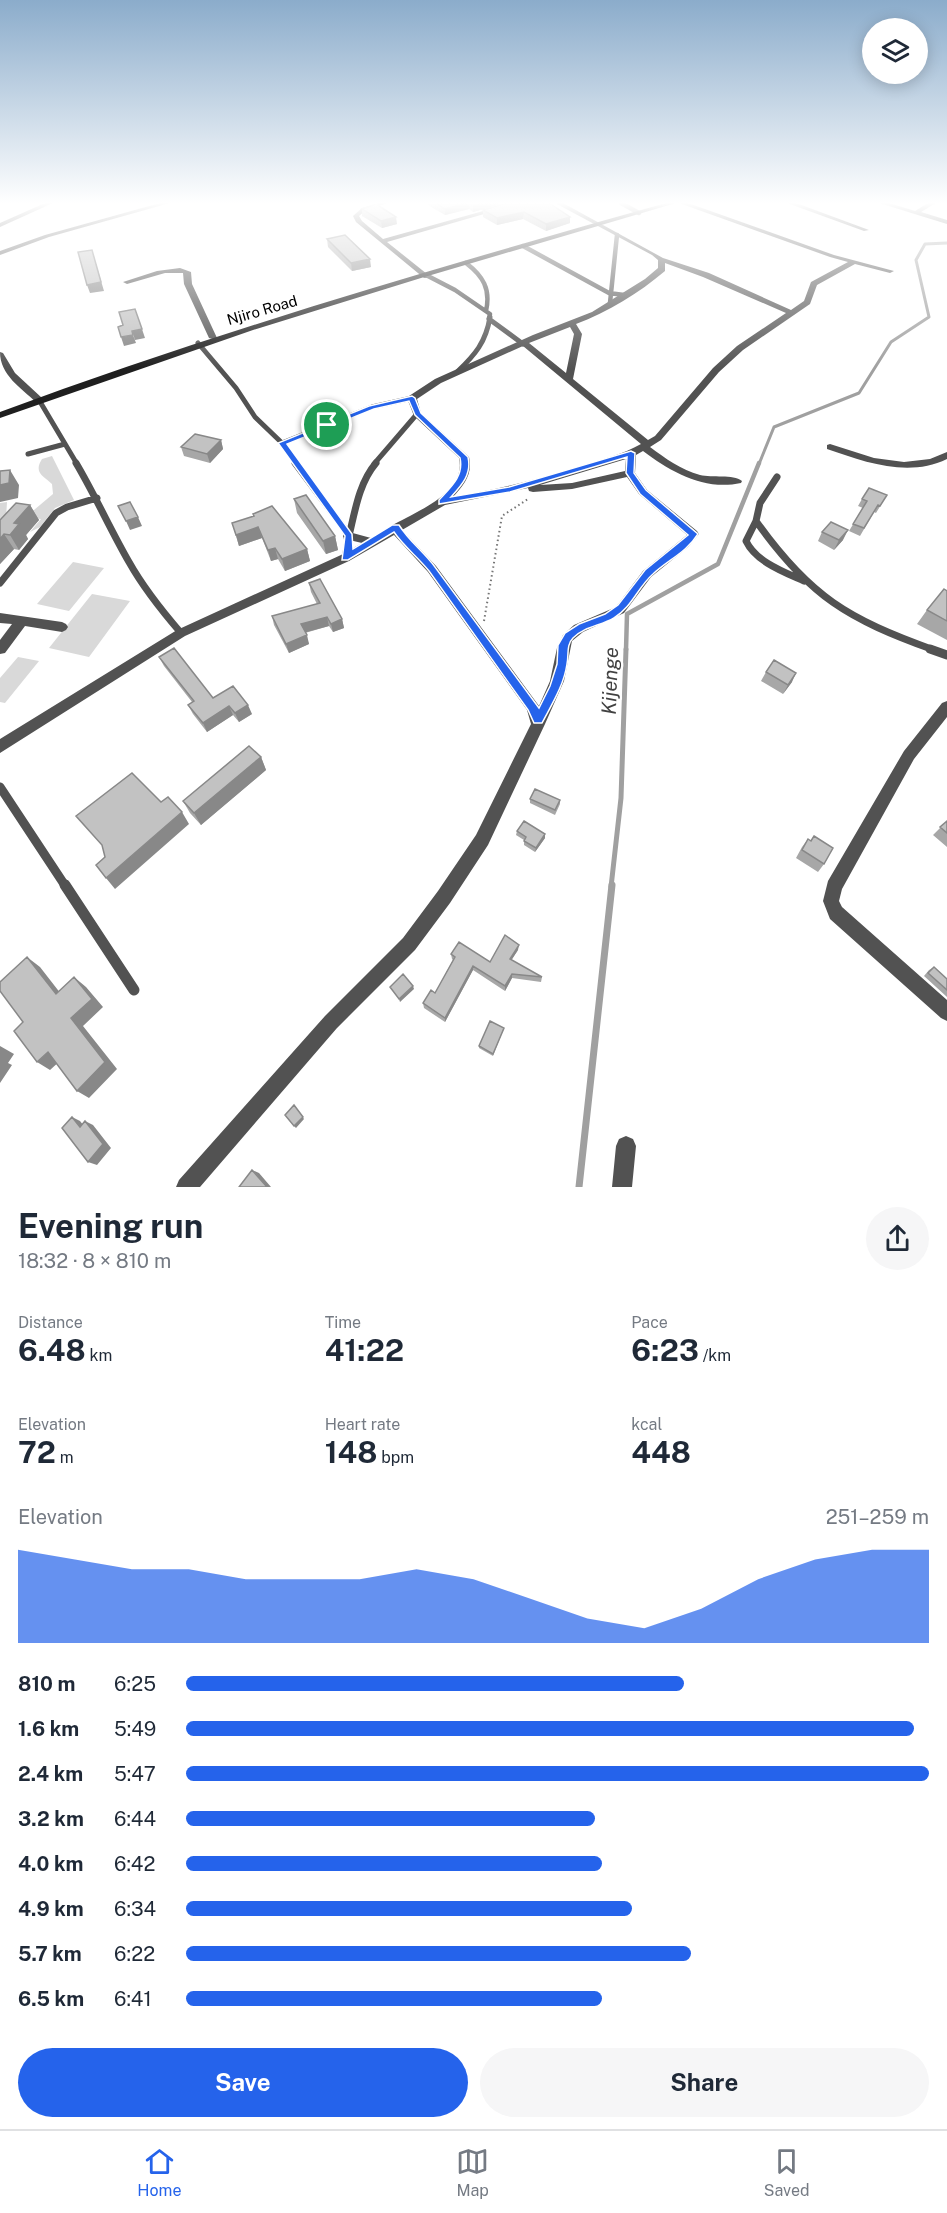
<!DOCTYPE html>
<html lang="en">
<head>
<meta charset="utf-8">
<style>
	:root { --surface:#fff; --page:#f6f6f7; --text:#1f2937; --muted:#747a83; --line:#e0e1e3; --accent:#2563eb }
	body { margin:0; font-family:"Public Sans",sans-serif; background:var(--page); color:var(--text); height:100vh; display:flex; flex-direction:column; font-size:22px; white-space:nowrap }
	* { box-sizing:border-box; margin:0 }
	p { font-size:20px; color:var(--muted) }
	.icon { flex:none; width:33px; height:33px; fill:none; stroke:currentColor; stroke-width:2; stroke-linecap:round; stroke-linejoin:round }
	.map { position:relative; height:1187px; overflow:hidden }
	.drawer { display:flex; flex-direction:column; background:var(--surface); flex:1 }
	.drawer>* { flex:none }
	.tools { position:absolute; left:862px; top:18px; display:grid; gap:12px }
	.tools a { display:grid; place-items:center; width:66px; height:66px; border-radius:50%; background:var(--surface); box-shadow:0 3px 15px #0003; font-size:30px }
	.pin { position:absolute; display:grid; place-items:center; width:51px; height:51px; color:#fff; margin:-26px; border:3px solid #fff; border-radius:50%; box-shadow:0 2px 6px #0007 }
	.round { display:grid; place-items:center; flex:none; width:63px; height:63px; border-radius:32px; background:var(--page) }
	.head { display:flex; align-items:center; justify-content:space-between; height:102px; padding:0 18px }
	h1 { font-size:33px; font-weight:700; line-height:45px }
	.figures { display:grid; grid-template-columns:repeat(3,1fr); gap:9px; height:102px; padding:6px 18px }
	.figures div { display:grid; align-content:center }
	.figures b { font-size:30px; font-weight:700 }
	.figures small { font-size:16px; font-weight:400 }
	.figures p { font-size:16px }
	.chart { height:168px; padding:12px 18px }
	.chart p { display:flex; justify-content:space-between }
	.chart svg { width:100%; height:108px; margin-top:6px; fill:var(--accent); opacity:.7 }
	.cta { display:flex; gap:12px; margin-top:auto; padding:12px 18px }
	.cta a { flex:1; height:69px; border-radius:36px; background:var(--accent); color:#fff; font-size:24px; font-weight:700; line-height:69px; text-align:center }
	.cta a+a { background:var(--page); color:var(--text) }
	ul { padding:0 18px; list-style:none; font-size:20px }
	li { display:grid; grid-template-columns:96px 72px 1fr; align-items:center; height:45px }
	li i { height:15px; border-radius:8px; background:var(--accent) }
	.tab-bar { display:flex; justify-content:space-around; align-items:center; height:84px; border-top:2px solid var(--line); background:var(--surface); font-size:16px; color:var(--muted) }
	.tab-bar a { display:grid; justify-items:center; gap:3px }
	.tab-bar .on { color:var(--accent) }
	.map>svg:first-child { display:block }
	.green { fill:#d9d9d9 }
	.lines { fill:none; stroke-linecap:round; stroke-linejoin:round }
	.stream-far3 { stroke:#a0a0a0; stroke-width:3 }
	.stream-far2 { stroke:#a0a0a0; stroke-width:4.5 }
	.stream-far1 { stroke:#a0a0a0; stroke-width:5 }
	.stream { stroke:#a0a0a0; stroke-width:7 }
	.path { stroke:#747474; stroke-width:2; stroke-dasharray:1.5 3; stroke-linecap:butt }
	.lane-far4 { stroke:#525252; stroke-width:4.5 }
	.lane-far3 { stroke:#525252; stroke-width:5 }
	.lane-far2 { stroke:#525252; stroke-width:7 }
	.lane-far1 { stroke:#525252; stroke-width:9 }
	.lane { stroke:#525252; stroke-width:11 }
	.street { fill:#525252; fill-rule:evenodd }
	.secondary { fill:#1f1f1f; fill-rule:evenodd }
	.wall { fill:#a7a7a7 }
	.shaded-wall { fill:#888 }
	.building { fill:#c2c2c2; stroke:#888; stroke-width:1.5 }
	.route { fill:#2563eb; stroke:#fff; stroke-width:1.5; fill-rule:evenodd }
	.labels { text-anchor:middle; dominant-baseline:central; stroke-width:4.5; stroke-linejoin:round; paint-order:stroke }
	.far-street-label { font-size:15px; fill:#000; stroke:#fff }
	.water-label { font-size:20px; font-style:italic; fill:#414141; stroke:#fff }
</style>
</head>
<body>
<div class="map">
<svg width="947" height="1187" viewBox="0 0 947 1187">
	<rect width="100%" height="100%" fill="#fff"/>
	<path class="green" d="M52,456L74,500L55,508L40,527L30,532L41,519L24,517L0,532V503L7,502L6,518L34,510L53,494L52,484C44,476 33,473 42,459Z
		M73,562L104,568L69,611L37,604Z
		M92,594L130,601L89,657L49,648Z
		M18,657L39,661L5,703L0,702V678Z"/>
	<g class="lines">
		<path class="stream-far3" d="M759,464L774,427L859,393L891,342L929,317L916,260L925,244L947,243"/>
		<path class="stream-far2" d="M626,650L627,614L718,564L759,463"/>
		<path class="stream-far1" d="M611,887L621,798L626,649"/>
		<path class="stream" d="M579,1187L612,885"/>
		<path class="path" d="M484,621L502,516L528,499"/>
		<path class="lane-far4" d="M621,203L639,213
			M523,246L609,293L624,295
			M466,263C483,276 491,289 486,311
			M426,275L455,290L490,314L489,318
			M610,303L617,235"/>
		<path class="lane-far3" d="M489,319L523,344
			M198,343L236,388L255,417L282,443L296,464
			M457,372C475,355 486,342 490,317
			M39,400L77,464
			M282,443L372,407L412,398
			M28,454L65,444
			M374,464L417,414"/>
		<path class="lane-far2" d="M76,463C95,495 110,529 129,562C143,587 162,611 181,633
			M295,463L346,531L348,542L345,558
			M777,477L760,503L756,521C810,597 848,619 934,650
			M756,521L746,541C756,562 784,572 804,581
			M349,536C355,511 359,483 376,463
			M0,583L56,513L67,507L97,498"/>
		<path class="lane-far1" d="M930,649L947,655
			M0,787L66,887"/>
		<path class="lane" d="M65,885L134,990"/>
		<path class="street" d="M45,203H53L0,227V223Z
			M160,203H170L49,237L0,255V251L45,235Z
			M378,203H388L366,210L359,216L362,221L383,239L512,203H522L387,242L427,274V278H424L356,222L353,216L362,208Z
			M555,203H563L663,258L709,273L791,310L804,301L811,282L848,262L830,257L679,203H688L834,255L894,271L890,273L855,264L817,285L810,304L743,350L719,372L661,440L650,447C665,458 681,470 700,475C712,478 733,474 742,481L741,483C704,491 671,472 643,451L636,455L635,473L647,490L697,531L699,534L688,547L651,577L624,613L583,632L572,641L564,681L545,724L488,845L450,903L415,950L337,1028L200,1187H176L179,1180L325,1016L403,938L438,891L476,835L531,724L527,710L428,572L394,535L349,561L185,636L0,753V739L177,630L341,555L362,543L345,539L343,536L345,533L349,532L371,538C378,534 385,529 391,526C415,512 467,493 459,458L414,416L407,398L409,396L435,379L533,335L592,312L645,279L658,268V260L652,255ZM665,263L703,277L786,313L737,346L713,368L655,436L648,440L573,379L582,334L576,324C608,312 639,293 665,271ZM570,327L574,334L566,373L529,343ZM523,346L641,444C623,454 604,459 585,465C541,479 498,489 453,497C464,485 473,474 469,457L421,413L417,399L441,383ZM626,459L625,471L572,483L540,485ZM627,477L639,494L687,535L643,571L616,607L574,625L563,635L557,648L550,681L539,706L436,566L402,530L445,505L528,488L529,491L533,492L572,489Z
			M787,203H796L869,230L864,231Z
			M879,203H889L915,211L928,203H936L921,212L947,220V224Z
			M180,268L191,272L192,284L217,338L216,340L209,338L184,284L183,273H165L127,284L123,282L157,271Z
			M0,352L3,353L15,373L42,398V402H36C21,388 0,375 0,352Z
			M830,444L874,458L904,462L930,459L947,452V459C908,478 865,462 827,449V445Z
			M0,613L62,622L66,624L68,627L66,630L62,632L25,626L5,653L0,654V640L12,624L0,623Z
			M947,701V717L914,759L842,889L839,901L842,907L947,1000V1021L941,1018L830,919L823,901L828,881L904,751L942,703Z
			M626,1136L633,1139L636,1146L632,1187H612L616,1146L619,1139Z"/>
		<path class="secondary" d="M666,203H676L421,278L253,330L0,418V412C219,331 442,266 666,203Z"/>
	</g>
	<path class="wall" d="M428,203H504L473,212L469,209L445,215L428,205Z
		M507,203L570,217V223L546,231L523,219L497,225L483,217V210Z
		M362,209L397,224L382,228L362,216Z
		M327,239L371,267L352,271L328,247Z
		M221,440L223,449L210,463L184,456L181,447Z
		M887,495L876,513L874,512L860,536L849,531L863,508L858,506L862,499Z
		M294,499L335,536L338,550L326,554L297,513Z
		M30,505L39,520L26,535L28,539L19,550L14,549L0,564V520Z
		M253,514L307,549L310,561L285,571L278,559L271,561L262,538L239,546L232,523L253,517Z
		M822,532L843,540L834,550L818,541Z
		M309,583L342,619L344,628L333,632L329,626L305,633L309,644L289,653L274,625L272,616L317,604L311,592Z
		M947,591V640L917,624L927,610Z
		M159,657L213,698L252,714L239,722L233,715L207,732L193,714L188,705L192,702L164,666Z
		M766,672L792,682L783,694L761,681Z
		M261,757L266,770L201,825L190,813L183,801Z
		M530,799L560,800V804L555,815L530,803Z
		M947,821V847L933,835Z
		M517,831L545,834V838L535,852L524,845V840L516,835Z
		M814,836L824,864L818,872L796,858L802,847L808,839L810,841Z
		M518,950L511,960L542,977L541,982L512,978L505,991L473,970L445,1022L424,1008L423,1003L435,993L453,960L452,959L451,954L490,962Z
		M934,967L947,979V997L924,976L929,970Z
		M504,1028L493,1056L479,1048V1046Z"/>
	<path class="shaded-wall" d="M467,203H469V209L445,215V209Z
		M479,203H504L473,212V205Z
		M524,212L523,219L497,225V218Z
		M396,217L397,224L382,228L381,221Z
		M570,217V223L546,231V224Z
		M92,250L104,291L90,293L87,285Z
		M370,259L371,267L352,271L351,263Z
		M142,329L145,338L135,340L132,331Z
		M133,335L136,343L124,346L121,337Z
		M221,440L223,449L210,463L207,454Z
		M10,470L19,485L18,498L0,502V485Z
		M30,505L39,520L26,535L28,539L19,550L10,535L14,523Z
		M138,517L142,526L130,530L126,521Z
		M258,527L262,538L239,546L236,535Z
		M848,530L843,540L834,550L839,540Z
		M4,534L14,549L0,564V539Z
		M335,536L338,550L326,554L323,541Z
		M275,548L278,559L271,561L268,550Z
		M307,549L310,561L285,571L282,559Z
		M327,617L329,626L303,633L301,624Z
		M342,619L344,628L333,632L331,624Z
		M307,635L309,644L289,653L286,644Z
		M796,673L792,682L783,694L788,685Z
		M248,705L252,714L239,722L235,713Z
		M229,706L233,715L207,732L203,723Z
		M261,757L266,770L201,825L194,813Z
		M182,812L189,824L115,889L106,878Z
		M545,834V838L535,852L536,848Z
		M519,945L518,950L509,964L510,959Z
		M27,957L40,967L68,1003L56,994Z
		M473,966V970L445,1022V1018Z
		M512,974V978L505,991V986Z
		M74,977L86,987L103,1007L83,1026L117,1069L89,1098L77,1091L71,1018Z
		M413,986L414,989L400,1002L399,999Z
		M0,1046L14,1054L8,1063L12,1065L0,1083Z
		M48,1052L61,1060L50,1070L37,1062Z
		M294,1105L304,1119L296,1128L294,1126Z
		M72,1117L80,1121L88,1131L80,1127Z
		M85,1121L93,1125L111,1148L97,1165L88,1162Z
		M252,1170L259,1173L271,1187H267Z"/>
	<path class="building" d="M436,203H467L445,209Z
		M507,203H549L570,217L546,224L524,212L497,218L483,210Z
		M376,204L396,217L381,221L362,209Z
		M345,235L370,259L351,263L327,239Z
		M92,250L101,282L87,285L78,252Z
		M135,309L142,329L132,331L133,335L121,337L118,327L123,325L119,312Z
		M195,434L221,440L207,454L181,447Z
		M10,470L9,483L0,485V471Z
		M869,488L887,495L880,506L878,505L864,528L853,524L867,501L862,499Z
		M306,495L335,536L323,541L294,499Z
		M130,502L138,517L126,521L118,506Z
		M16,503L30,505L14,523L19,524L10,535L4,534L0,539V520Z
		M272,506L307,549L282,559L275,548L268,550L258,527L236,535L232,523L254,516L253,514Z
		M831,522L848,530L839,540L822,532Z
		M320,579L342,619L331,624L327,617L301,624L307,635L286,644L272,616L320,603L309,583Z
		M944,589L947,591V621L927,610Z
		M174,648L213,698L233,686L248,705L235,713L229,706L203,723L188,705L194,701L159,657Z
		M774,660L796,673L788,685L766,672Z
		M249,746L261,757L194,813L183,801Z
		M132,773L161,802L168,797L182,812L106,878L96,865L105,857L102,845L76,816Z
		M535,789L560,800L555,810L530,799Z
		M524,821L545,834L536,848L524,841L526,837L517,831Z
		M947,821V833L940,827Z
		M814,836L833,848L824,864L802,850L808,839L811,841Z
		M505,935L519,945L510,959L542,977L512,974L505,986L473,966L445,1018L423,1003L431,990L435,993L455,957L451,954L459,942L490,962Z
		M27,957L56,994L74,977L92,999L71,1018L105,1062L77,1091L48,1052L37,1062L14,1031L23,1022L0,991V982Z
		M934,967L947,979V990L928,973Z
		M403,974L413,986L399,999L390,987Z
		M490,1021L504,1028L493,1054L479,1046Z
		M294,1105L303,1117L294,1126L285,1115Z
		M72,1117L80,1127L85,1121L103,1144L88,1162L62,1128Z
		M252,1170L267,1187H239Z"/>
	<linearGradient id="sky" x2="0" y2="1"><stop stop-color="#8baccb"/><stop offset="0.55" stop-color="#fff"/><stop offset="1" stop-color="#fff" stop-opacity="0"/></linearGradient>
	<rect width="947" height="369" fill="url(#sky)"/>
	<path class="route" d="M412,396L415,398L421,413L468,457C472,474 462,485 451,497L509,487L631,451L635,453L634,473L646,490L698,534C687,552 668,560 653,574C638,587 632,607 614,618C601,626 585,626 573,638C566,645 569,655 567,664C564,685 552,704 542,723H534L528,710L429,571C418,557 404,547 394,532L348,560H342L345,536L278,443L369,406ZM409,401L415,415L460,458C464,476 451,487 439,500V504L510,492L627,457L626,473L640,494L688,535L645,570L618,605L605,614L579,624L565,633L558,645L557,664L550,686L539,708L435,567C424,552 409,541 399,525H392L353,549L352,534L287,444L374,409Z"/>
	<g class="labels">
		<g class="far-street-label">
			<text transform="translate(262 310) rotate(-16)">Njiro Road</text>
		</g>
		<g class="water-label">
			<text transform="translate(610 681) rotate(-88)">Kijenge</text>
		</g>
	</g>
</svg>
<div class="tools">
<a><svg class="icon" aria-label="layers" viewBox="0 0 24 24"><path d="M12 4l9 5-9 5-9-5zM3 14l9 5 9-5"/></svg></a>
</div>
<div class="pin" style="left:327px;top:425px;background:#1e9e55"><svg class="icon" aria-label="arrive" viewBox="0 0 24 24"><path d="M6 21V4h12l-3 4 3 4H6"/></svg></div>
</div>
<section class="drawer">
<div class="head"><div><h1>Evening run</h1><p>18:32 · 8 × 810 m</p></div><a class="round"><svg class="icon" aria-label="share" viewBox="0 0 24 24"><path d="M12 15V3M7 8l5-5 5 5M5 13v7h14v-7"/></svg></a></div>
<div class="figures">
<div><p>Distance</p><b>6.48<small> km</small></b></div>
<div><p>Time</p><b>41:22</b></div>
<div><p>Pace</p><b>6:23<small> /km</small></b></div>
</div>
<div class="figures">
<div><p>Elevation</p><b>72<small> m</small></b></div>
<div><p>Heart rate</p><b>148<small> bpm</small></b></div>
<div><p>kcal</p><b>448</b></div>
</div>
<div class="chart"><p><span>Elevation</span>251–259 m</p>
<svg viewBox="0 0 160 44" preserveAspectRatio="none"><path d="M0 44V6L10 10L20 14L30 14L40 18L50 18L60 18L70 14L80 18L90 26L100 34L110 38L120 30L130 18L140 10L150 6L160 6V44z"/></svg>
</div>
<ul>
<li><b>810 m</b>6:25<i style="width:67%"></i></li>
<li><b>1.6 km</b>5:49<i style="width:98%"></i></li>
<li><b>2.4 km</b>5:47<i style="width:100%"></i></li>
<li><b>3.2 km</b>6:44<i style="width:55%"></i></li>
<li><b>4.0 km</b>6:42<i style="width:56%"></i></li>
<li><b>4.9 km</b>6:34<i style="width:60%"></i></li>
<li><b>5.7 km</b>6:22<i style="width:68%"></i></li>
<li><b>6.5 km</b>6:41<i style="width:56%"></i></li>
</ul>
<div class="cta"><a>Save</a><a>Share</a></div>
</section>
<nav class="tab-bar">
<a class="on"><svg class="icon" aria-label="home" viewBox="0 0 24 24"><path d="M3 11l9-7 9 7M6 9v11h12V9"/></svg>Home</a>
<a><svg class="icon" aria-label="map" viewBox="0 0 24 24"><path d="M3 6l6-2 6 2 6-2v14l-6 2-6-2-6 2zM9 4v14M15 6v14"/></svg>Map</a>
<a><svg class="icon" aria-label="saved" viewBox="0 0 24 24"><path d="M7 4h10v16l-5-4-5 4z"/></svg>Saved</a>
</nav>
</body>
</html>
